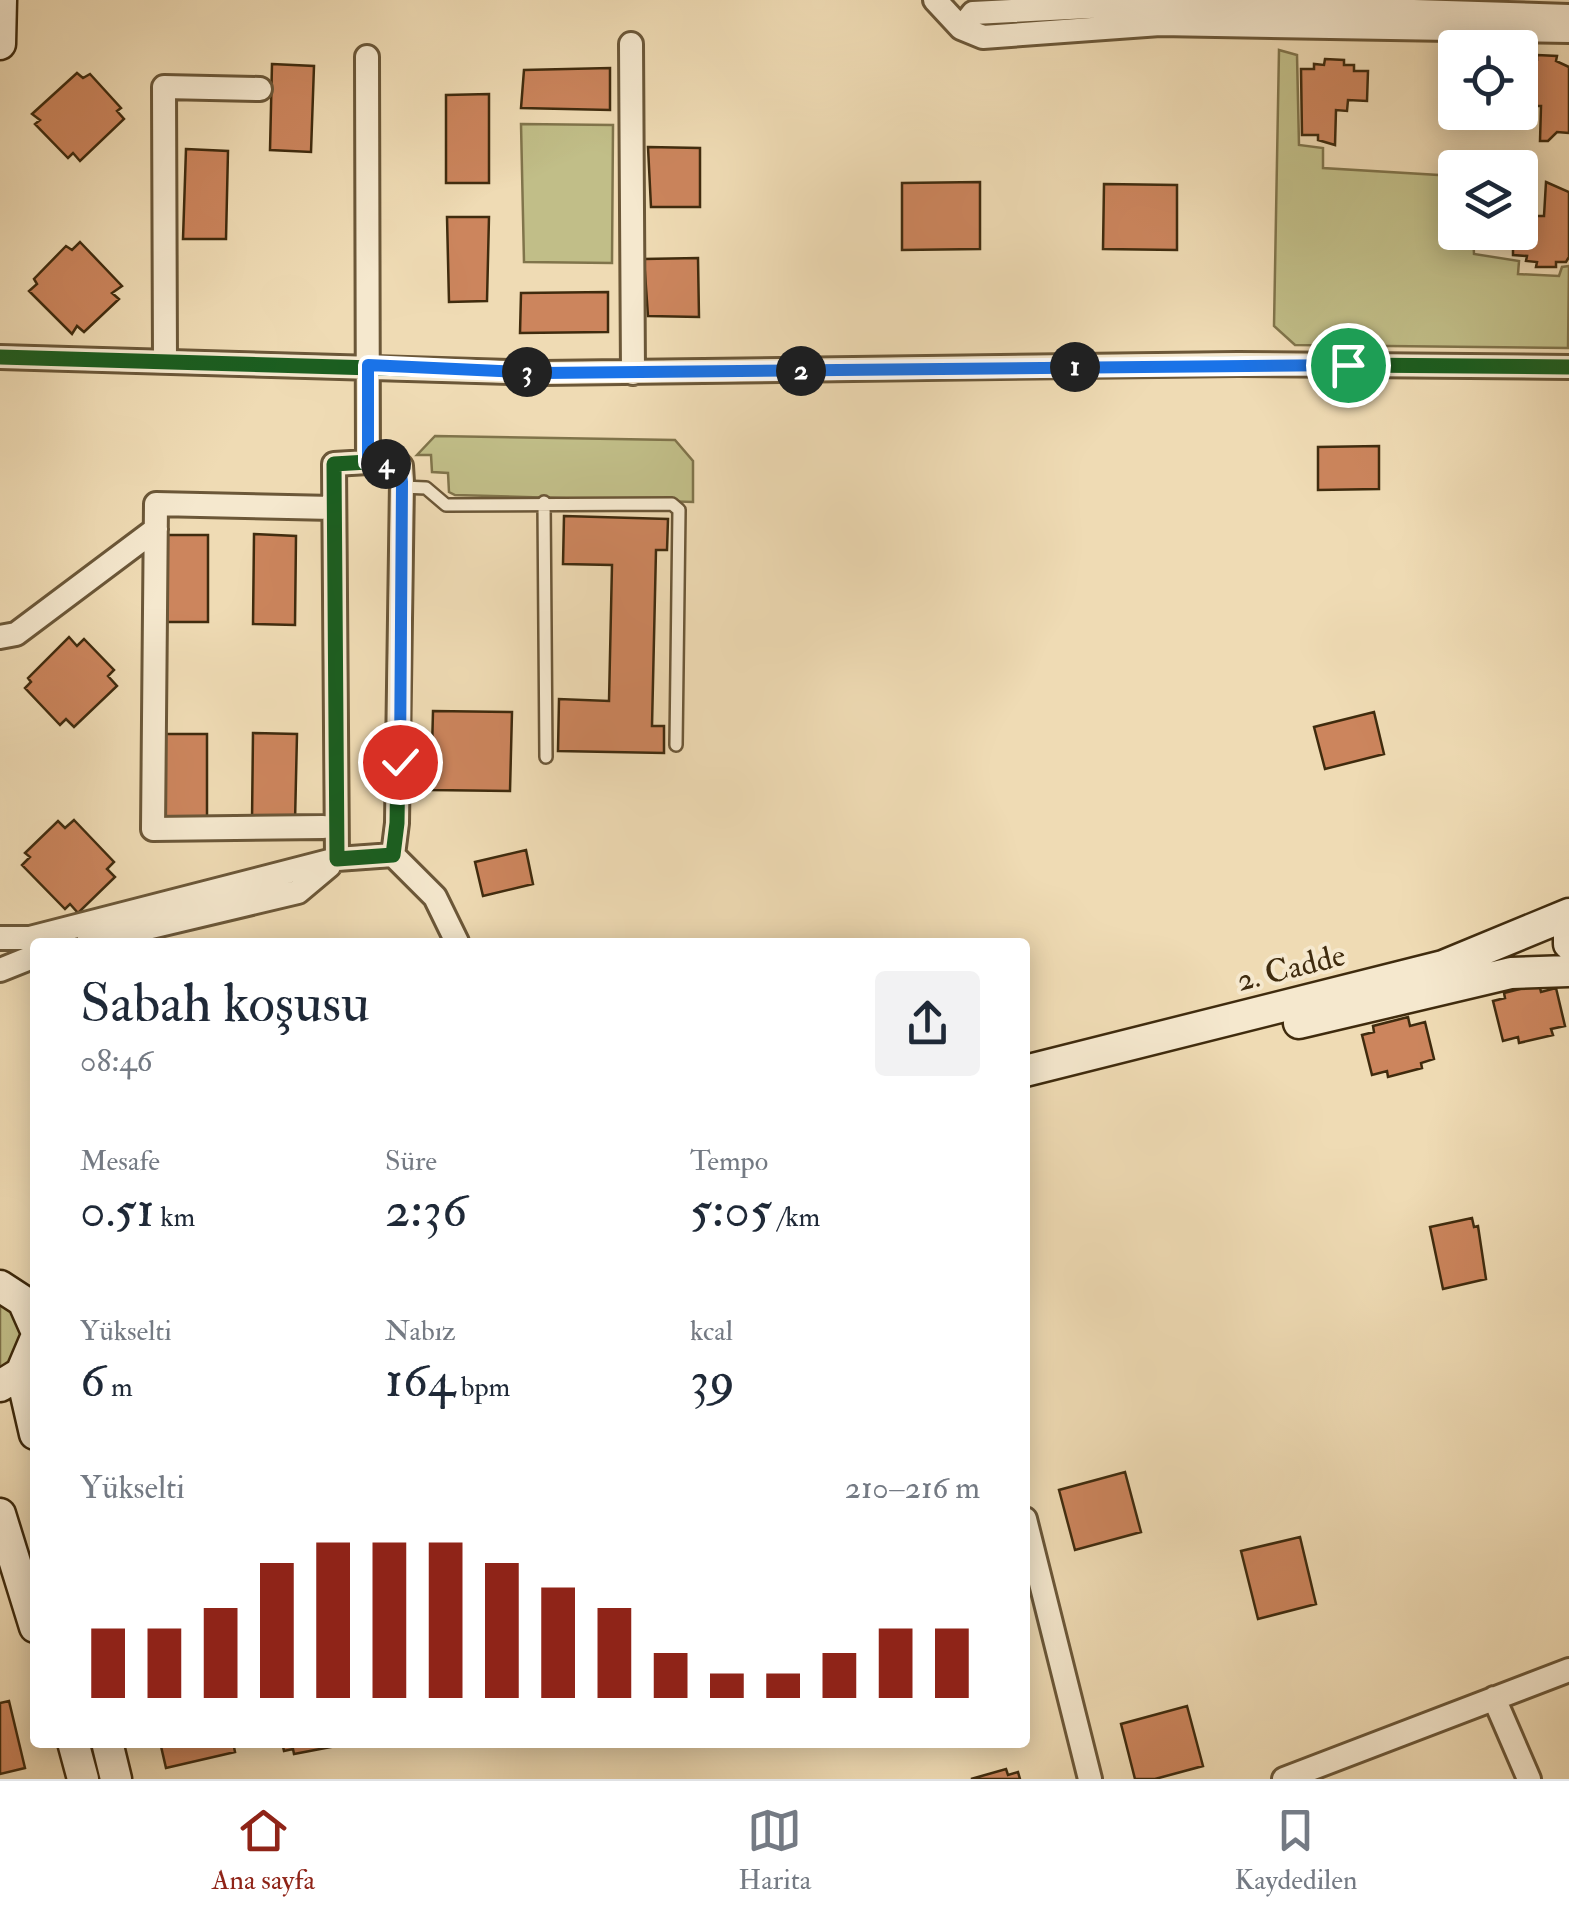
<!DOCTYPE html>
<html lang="tr">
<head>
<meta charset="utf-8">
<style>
	:root { --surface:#fff; --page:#f2f2f3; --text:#1f2937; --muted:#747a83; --line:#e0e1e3; --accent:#8f2418 }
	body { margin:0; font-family:"IM FELL Double Pica",serif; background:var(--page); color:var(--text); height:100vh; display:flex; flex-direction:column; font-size:38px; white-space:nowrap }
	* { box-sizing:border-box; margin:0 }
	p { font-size:32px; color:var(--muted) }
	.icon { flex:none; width:55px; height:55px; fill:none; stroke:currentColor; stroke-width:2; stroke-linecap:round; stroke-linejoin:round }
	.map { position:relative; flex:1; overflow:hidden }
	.drawer { position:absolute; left:30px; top:938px; width:1000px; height:810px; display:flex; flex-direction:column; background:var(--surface); border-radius:10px; box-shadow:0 5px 25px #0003 }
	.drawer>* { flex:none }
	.controls { position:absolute; left:1438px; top:30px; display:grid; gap:20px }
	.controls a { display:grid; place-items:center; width:100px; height:100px; border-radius:10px; background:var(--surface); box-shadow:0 5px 25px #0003; font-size:50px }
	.pin { position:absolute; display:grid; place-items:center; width:85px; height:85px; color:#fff; margin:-42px; border:5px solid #fff; border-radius:50%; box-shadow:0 2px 10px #0007 }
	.km { position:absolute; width:50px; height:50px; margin:-25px; border-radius:50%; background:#222; color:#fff; font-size:28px; line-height:50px; text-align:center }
	.round { display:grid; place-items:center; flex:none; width:105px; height:105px; border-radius:10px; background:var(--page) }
	.headline { display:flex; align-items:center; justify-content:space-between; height:170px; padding:0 50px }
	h1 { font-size:55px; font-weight:600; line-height:75px }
	.figures { display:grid; grid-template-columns:repeat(3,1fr); gap:15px; height:170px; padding:10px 50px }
	.figures div { display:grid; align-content:center }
	.figures b { font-size:50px; font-weight:600 }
	.figures small { font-size:28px; font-weight:400 }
	.figures p { font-size:28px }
	.chart { height:280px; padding:20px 50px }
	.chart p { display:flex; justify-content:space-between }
	.chart svg { width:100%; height:180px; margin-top:10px; stroke:var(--accent); stroke-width:6 }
	.tabs { display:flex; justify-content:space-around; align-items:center; height:140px; border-top:2px solid var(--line); background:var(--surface); font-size:28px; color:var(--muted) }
	.tabs a { display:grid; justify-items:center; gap:5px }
	.tabs .on { color:var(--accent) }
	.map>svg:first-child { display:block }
	.green { fill:#c1be88; stroke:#80744b; stroke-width:2.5 }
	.building { fill:#cc855d; stroke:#3f2b0e; stroke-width:2.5 }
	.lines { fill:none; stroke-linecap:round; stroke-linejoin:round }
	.lane-casing { stroke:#6b5738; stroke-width:16 }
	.street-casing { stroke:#6b5738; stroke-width:28 }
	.secondary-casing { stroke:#3f2b0e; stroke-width:35 }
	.lane { stroke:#f5e8ce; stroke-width:11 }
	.street { stroke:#f5e8ce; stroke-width:22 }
	.secondary { stroke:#f5e8ce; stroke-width:30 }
	.cycleway-casing { stroke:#f5e8ce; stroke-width:21 }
	.cycleway { stroke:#1b5e20; stroke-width:15 }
	.route-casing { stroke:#fff; stroke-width:20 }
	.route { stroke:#1a73e8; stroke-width:12 }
	.labels { text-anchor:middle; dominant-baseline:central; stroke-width:8; stroke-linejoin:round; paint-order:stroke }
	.street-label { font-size:32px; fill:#3f2b0e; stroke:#f5e8ce }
</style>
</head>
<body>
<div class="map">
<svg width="1569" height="1779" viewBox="0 0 1569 1779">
	<rect width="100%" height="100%" fill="#efdbb4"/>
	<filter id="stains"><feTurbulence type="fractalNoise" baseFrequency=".002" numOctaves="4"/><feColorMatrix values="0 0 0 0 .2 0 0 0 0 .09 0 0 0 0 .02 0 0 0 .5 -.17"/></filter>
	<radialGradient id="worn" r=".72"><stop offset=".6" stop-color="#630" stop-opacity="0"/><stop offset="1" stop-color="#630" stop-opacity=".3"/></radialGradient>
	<path class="green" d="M1279,50L1297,55L1299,145L1323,148V168L1455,176V232L1473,233L1474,254L1519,261L1518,274L1559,276L1562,267L1569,266L1568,348L1295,345L1274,326Z
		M521,124L613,125L612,263L524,262Z
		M435,436L675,440L693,461V502L455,495L449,492L448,473L432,472L431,455H417Z
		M0,1298L25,1331L20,1356L0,1373Z"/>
	<path class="building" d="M1537,55L1557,56L1556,61L1569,67V133L1557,132L1548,141H1540L1541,106H1530V95H1520V65L1537,60Z
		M1325,59L1344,60V65H1354V71H1368L1367,101L1348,100L1347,111L1336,110L1335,145L1318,140V135H1302L1301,69H1314V64L1324,65Z
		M272,64L314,66L311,152L270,150Z
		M610,68V110L521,108L524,70Z
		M77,73L83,78L90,74L121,108L117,111L124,119L80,161L73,153L68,158L35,124L40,120L32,114Z
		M489,94V183H446V95Z
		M648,147L700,148V207H651Z
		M186,149L228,151L226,239H183Z
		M980,182V249L902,250V183Z
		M1546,182L1569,192V257L1566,262H1556V267H1536L1537,262L1526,261L1527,256L1513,255V232H1520V226H1533V216H1544Z
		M1104,184L1177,185V250L1103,249Z
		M447,217H489L487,301L449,302Z
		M80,242L122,286L112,293L119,299L84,332L77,326L72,334L29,291L37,284L34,279L66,246L72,250Z
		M698,258L699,317L648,316L644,259Z
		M608,292V332L520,333L521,293Z
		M1379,446V489L1318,490V447Z
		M564,516L668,519L667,550H656L652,726H664V753L558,751L559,699L609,701L612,565L563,564Z
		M254,534L296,536L295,625L253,624Z
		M166,535H208V622H167Z
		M69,637L77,646L84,639L114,670L108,676L117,686L74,727L66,719L60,725L25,688L31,682L28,678Z
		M433,711L512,712L510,791L431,790Z
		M1374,712L1384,754L1325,769L1314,727Z
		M253,733L297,734L295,822L252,821Z
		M164,734H207V821H164Z
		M74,820L114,862L107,869L115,877L78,913L70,904L65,909L22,865L30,857L25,853L58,821L65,828Z
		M526,850L533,884L483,896L475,862Z
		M1539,984L1541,992L1556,988L1565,1026L1551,1029L1553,1035L1519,1043L1518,1037L1503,1041L1493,1001L1505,998L1504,993Z
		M1408,1017L1410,1026L1425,1022L1434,1059L1421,1063L1422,1068L1388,1077L1387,1071L1372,1075L1362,1035L1374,1032L1373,1026Z
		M1472,1218L1474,1227L1478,1226L1486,1279L1443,1289L1430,1227Z
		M1125,1472L1141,1532L1075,1550L1059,1490Z
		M1300,1537L1316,1604L1258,1619L1241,1551Z
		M9,1701L25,1768L0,1774V1703Z
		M1187,1706L1203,1766L1155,1779H1135L1121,1724Z
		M160,1742H233L235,1752L166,1768Z
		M282,1742H335L336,1746L294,1754L293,1749L284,1751Z
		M1006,1769L1008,1775L1018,1772L1020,1779H971Z"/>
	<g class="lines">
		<g class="lane-casing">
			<path id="lane" d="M402,487L426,488L446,505L672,504L679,510L676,745
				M544,502L546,757"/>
		</g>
		<g class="street-casing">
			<path id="street" d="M935,0L961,28L983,37L1160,24L1569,31
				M961,28L973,13L1166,3L1569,16
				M631,44L633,373
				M367,57L368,462
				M0,357L542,373L1238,364L1569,367
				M165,361L164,87L260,89
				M368,462L401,466L402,482L397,823L393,855L337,859L334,464Z
				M0,637L16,634L156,529
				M323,827L153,829L156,504L333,508
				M393,855L435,897L457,942
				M0,938H30L337,859
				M88,942L298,892L329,866
				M0,970L35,956
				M1025,1519L1090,1779
				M1494,1698L1529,1779
				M1284,1779L1569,1670"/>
		</g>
		<g class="secondary-casing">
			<path id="secondary" d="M0,44L1,0
				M1569,919V944
				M1299,1023L1511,973L1569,971
				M1025,1071L1443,966L1569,914
				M0,1286L23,1301L35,1328
				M21,1373L35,1434
				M0,1386L21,1373L35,1340
				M0,1514L35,1627
				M73,1742L83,1779
				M107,1742L116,1779"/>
		</g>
		<use href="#lane" class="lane"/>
		<use href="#street" class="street"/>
		<use href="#secondary" class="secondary"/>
		<g class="cycleway-casing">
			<path id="cycleway" d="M0,357L542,373L1238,364L1569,367
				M368,462L401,466L402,482L397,823L393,855L337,859L334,464Z"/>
		</g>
		<use href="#cycleway" class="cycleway"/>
	</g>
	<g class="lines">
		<g class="route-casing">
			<path id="route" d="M400,762L402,482L400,466L368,462V365L542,373L1348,365"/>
		</g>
		<use href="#route" class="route"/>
	</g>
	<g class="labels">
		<g class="street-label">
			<text transform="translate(1291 968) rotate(-14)">2. Cadde</text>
		</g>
	</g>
	<rect width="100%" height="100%" filter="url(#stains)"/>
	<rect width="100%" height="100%" fill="url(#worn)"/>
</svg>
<div class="controls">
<a><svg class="icon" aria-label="locate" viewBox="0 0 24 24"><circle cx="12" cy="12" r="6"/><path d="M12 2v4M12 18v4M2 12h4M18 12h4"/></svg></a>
<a><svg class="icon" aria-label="layers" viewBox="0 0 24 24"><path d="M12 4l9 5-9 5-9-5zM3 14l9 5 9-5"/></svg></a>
</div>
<div class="pin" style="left:1348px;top:365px;background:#1e9e55"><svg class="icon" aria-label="arrive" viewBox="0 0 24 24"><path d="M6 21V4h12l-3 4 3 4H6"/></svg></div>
<div class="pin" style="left:400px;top:762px;background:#d93025"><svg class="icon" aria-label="check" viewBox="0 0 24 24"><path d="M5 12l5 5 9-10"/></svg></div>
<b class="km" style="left:1075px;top:367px">1</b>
<b class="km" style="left:801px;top:371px">2</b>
<b class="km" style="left:527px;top:372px">3</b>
<b class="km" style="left:386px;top:464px">4</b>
<section class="drawer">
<div class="headline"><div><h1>Sabah koşusu</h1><p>08:46</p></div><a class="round"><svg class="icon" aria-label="share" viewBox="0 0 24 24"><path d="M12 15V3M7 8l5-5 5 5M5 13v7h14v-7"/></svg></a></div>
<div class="figures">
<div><p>Mesafe</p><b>0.51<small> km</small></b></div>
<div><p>Süre</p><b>2:36</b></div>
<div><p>Tempo</p><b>5:05<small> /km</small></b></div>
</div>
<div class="figures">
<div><p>Yükselti</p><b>6<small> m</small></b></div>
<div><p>Nabız</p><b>164<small> bpm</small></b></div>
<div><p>kcal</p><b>39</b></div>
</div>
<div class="chart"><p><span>Yükselti</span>210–216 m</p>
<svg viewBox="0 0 160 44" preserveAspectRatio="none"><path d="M5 44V27M15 44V27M25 44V22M35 44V11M45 44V6M55 44V6M65 44V6M75 44V11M85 44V17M95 44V22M105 44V33M115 44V38M125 44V38M135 44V33M145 44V27M155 44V27"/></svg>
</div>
</section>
</div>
<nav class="tabs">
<a class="on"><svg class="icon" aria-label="home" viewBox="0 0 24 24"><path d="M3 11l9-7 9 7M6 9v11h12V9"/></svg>Ana sayfa</a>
<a><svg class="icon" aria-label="map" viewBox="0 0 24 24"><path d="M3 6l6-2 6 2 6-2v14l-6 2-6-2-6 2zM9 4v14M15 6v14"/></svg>Harita</a>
<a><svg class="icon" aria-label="saved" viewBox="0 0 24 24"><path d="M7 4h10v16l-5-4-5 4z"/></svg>Kaydedilen</a>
</nav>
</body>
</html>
